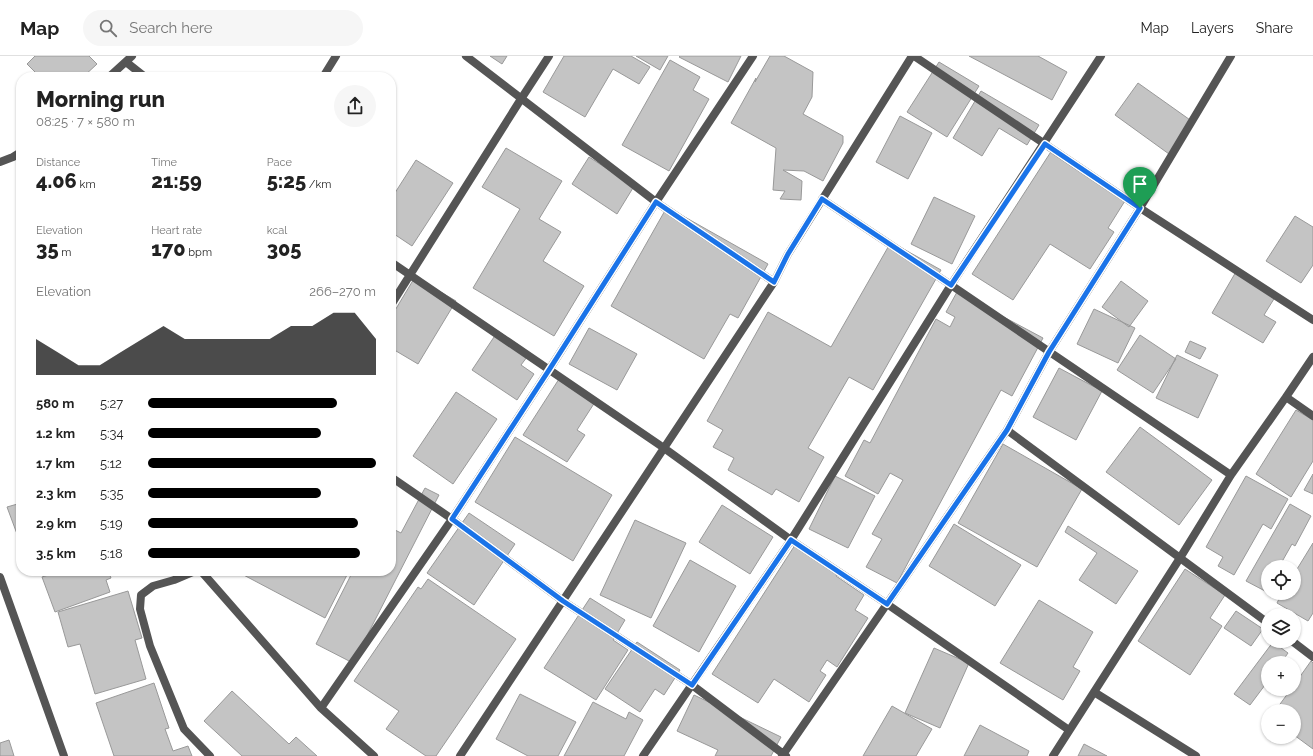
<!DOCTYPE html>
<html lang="en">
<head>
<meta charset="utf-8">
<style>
	:root { --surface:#fff; --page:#f6f6f6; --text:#222; --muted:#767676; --line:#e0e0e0; --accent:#000 }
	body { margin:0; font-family:Raleway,sans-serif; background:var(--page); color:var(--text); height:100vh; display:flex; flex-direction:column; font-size:15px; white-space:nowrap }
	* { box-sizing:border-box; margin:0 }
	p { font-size:13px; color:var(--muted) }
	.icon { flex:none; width:22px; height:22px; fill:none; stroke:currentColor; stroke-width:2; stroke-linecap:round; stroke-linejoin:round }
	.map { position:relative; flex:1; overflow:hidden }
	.side { position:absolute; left:16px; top:16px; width:380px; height:504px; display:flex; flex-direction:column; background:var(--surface); border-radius:16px; box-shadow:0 1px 3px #0004 }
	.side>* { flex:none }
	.fabs { position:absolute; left:1261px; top:504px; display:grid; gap:8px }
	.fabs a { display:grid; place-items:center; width:40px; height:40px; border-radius:50%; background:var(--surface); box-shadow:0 1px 3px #0004; font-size:20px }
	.pin { position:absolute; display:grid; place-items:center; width:34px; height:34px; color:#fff; margin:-41px -17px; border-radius:50% 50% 50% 0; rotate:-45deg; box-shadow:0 0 4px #0007 }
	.pin .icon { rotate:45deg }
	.round { display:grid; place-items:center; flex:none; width:42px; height:42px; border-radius:21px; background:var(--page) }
	.summary { display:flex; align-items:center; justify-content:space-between; height:68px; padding:0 20px }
	h1 { font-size:22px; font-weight:800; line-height:30px }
	.stats { display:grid; grid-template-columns:repeat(3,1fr); gap:6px; height:68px; padding:4px 20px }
	.stats div { display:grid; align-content:center }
	.stats b { font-size:20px; font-weight:800 }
	.stats small { font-size:11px; font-weight:400 }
	.stats p { font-size:11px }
	.chart { height:112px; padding:8px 20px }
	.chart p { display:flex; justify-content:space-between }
	.chart svg { width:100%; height:72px; margin-top:4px; fill:var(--accent); opacity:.7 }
	ul { padding:0 20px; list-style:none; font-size:13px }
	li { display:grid; grid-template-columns:64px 48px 1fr; align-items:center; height:30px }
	li i { height:10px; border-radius:5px; background:var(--accent) }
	header { display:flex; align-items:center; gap:24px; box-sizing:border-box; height:56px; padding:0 20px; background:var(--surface); border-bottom:1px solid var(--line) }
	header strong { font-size:19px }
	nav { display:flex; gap:22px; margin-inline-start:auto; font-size:14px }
	.search { width:280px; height:36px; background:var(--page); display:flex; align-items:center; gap:10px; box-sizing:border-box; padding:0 14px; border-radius:22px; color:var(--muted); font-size:15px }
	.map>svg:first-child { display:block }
	.building { fill:#c4c4c4; stroke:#999 }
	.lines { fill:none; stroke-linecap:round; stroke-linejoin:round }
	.minor { stroke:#555; stroke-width:8 }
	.route-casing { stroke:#fff; stroke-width:8 }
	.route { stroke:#1a73e8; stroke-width:5 }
</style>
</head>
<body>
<header>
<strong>Map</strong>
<div class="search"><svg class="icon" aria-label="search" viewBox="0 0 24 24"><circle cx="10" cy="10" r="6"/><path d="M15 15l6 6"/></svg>Search here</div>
<nav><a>Map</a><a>Layers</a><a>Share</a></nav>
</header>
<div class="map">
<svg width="1313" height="700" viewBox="0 0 1313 700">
	<rect width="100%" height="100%" fill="#fff"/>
	<path class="building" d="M35,0H89L97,8L83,21H40L27,8Z
		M490,0H507L502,8Z
		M564,0H631L650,11L639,28L613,13L585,61L543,36Z
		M636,0H668L660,14Z
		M680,0H741L728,26L679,1Z
		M770,0H784L813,16L812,41L803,58L843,80V87L823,125L804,115L783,114L802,125L801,144L780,143L785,135L773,134L776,92L731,67L756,22L755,26Z
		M969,0H1038L1067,16L1052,44Z
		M670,4L700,21L693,34L709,43L669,115L622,89Z
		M939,6L979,30L947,81L907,56Z
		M1138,27L1193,66L1169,98L1115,59Z
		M981,35L1039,69L1027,89L999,72L982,100L953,82Z
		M900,60L932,77L908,123L876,106Z
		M1054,91L1128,140L1108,172L1114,176L1090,213L1050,188L1013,244L972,218Z
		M506,92L562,125L539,163L561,176L543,205L584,230L554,280L473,232L520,153L482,131Z
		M589,101L612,116L636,127L617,158L572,128Z
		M416,104L453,127L412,190L391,176V143Z
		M934,141L975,160L952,208L911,188Z
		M667,151L768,208L738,262L730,258L704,303L611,250Z
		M1295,160L1313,171V209L1301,227L1266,205Z
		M891,186L941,214L873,334L849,321L808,392L824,401L799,446L776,433L772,439L728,414L734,402L713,391L723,374L707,365L768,256L831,291Z
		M1237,214L1277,238L1264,259L1276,266L1263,287L1212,257Z
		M415,221L456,245L418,308L391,292V261Z
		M1121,225L1148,245L1129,271L1102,251Z
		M957,236L1043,282L1012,340L1001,334L897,527L866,511L882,483L872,478L903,424L890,417L878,438L845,420L864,384L870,387L936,263L950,271L955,261L946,256Z
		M1094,253L1135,272L1118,307L1077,288Z
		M589,272L637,298L617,334L569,308Z
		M498,275L530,297L521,309L534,318L517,344L472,314Z
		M1140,279L1176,303L1153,337L1117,314Z
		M1190,285L1206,292L1200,303L1185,296Z
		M1177,299L1218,319L1198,362L1156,342Z
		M1059,312L1102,335L1076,384L1033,361Z
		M559,323L595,346L577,374L585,379L567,406L523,379Z
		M456,336L497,363L453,428L413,400Z
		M1296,354L1313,364V405L1291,441L1256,418Z
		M1140,371L1212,424L1179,469L1106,416Z
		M515,381L612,439L573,505L475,446Z
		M1003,388L1082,433L1037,511L958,467Z
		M1313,418V438L1304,434Z
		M835,420L875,440L848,492L809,473Z
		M1246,420L1288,443L1271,473L1263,468L1234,519L1218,510L1223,501L1206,491Z
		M425,432L439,439L353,607L316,588L353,515H391V472L401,477Z
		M21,447V486H20L7,451Z
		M1290,448L1311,460L1295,490L1292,488L1279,511H1268V531L1265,535L1246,525Z
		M722,449L773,481L750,518L699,486Z
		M469,457L515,488L474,549L427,517Z
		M635,464L686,487L651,562L600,539Z
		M954,468L1021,509L995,550L929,510Z
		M1068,470L1138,515L1116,548L1079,524L1097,497L1065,476Z
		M797,486L840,514L836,520L864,539L855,554L868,562L837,611L827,604L820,615L826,619L809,646L774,623L758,647L712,618Z
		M1313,487V557L1308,565L1277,547L1282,537H1294V518Z
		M690,504L736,530L699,596L653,570Z
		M1185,513L1225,539L1210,562L1222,570L1190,619L1138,585Z
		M61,515H108L111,522L106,524L110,536L55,556L42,521Z
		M236,515H349L325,562Z
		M428,523L516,583L436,700H426L386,673L399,655L354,625L418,531L421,533Z
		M128,535L142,582L135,584L146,623L95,638L80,588L68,591L58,556Z
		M590,542L625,564L613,584L628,594L596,644L544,612Z
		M1039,544L1093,576L1073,611L1080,615L1063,644L1000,607Z
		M1236,555L1263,573L1251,590L1224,572Z
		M637,586L680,614L664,639L655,633L640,656L605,633Z
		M1273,586L1288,597L1281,607H1268V625L1250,649L1234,638Z
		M934,592L969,607L940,672L905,657Z
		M1311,605L1313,607V693L1294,679V655H1275L1291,633H1294V629Z
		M154,627L169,672L165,673L173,695L188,690L192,700H114L96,647Z
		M232,635L289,688L296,681L317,700H242L204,665Z
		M520,638L576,666L558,700H528L496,683Z
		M694,639L781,681L771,700H715L718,694L677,675Z
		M593,646L626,663L629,656L643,664L624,700H564Z
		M892,650L932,673L916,700H863Z
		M980,669L1029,695L1027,700H964Z
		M9,684L14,700H0V687Z
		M1084,688L1107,700H1078Z"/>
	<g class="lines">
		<path class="minor" d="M466,0L656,146L774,226
			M914,0L1140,152L1313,264
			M126,6L145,21
			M109,21L132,0
			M323,21L336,0
			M0,106L13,101L21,96
			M822,143L951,229L1231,419
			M391,206L664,392L791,484L887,548L1069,674
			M391,249L521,43L549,0
			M1286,341L1313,301
			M1007,374L1268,567
			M391,421L452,463L563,545L692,629L786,700
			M195,515L174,524L153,530L141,539L140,553L150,590L184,673L210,700
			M201,515L321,652L374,700
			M0,521L64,700
			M1292,585L1313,601
			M1094,636L1196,700
			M321,652L452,463L549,314L656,146L753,0
			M460,700L774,226L788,198L912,0
			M643,700L791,484L951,229L1101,0
			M782,700L1007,374L1049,296L1140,152L1231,0
			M1053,700L1180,502L1231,419L1286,341L1313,360"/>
	</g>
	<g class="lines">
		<g class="route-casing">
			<path id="route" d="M1045,88L1140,152L1049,296L1007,374L887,548L791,484L692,629L563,545L452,463L549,314L656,146L774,226L788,198L822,143L951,229Z"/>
		</g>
		<use href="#route" class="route"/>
	</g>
</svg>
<div class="fabs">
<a><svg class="icon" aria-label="locate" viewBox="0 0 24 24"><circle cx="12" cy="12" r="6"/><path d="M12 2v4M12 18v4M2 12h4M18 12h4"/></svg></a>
<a><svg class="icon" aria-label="layers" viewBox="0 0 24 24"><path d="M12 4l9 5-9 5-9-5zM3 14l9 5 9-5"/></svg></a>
<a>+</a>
<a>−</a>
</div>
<div class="pin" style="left:1140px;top:152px;background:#1e9e55"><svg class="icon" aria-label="arrive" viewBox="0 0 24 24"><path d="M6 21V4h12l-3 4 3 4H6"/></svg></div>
<section class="side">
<div class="summary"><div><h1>Morning run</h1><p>08:25 · 7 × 580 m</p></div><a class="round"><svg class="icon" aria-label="share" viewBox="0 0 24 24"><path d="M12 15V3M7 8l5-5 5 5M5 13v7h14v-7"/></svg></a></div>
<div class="stats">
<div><p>Distance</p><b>4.06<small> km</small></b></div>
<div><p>Time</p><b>21:59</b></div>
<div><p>Pace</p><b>5:25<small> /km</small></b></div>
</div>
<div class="stats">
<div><p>Elevation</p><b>35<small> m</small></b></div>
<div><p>Heart rate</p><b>170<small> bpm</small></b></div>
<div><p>kcal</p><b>305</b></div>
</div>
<div class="chart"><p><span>Elevation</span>266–270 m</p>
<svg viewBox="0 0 160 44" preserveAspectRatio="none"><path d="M0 44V22L10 30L20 38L30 38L40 30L50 22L60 14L70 22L80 22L90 22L100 22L110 22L120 14L130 14L140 6L150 6L160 22V44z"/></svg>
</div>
<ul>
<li><b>580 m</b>5:27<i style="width:83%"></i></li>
<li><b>1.2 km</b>5:34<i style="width:76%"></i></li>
<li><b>1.7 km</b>5:12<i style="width:100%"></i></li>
<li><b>2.3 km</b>5:35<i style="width:76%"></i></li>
<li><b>2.9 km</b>5:19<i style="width:92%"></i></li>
<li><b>3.5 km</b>5:18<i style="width:93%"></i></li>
</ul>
</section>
</div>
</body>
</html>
